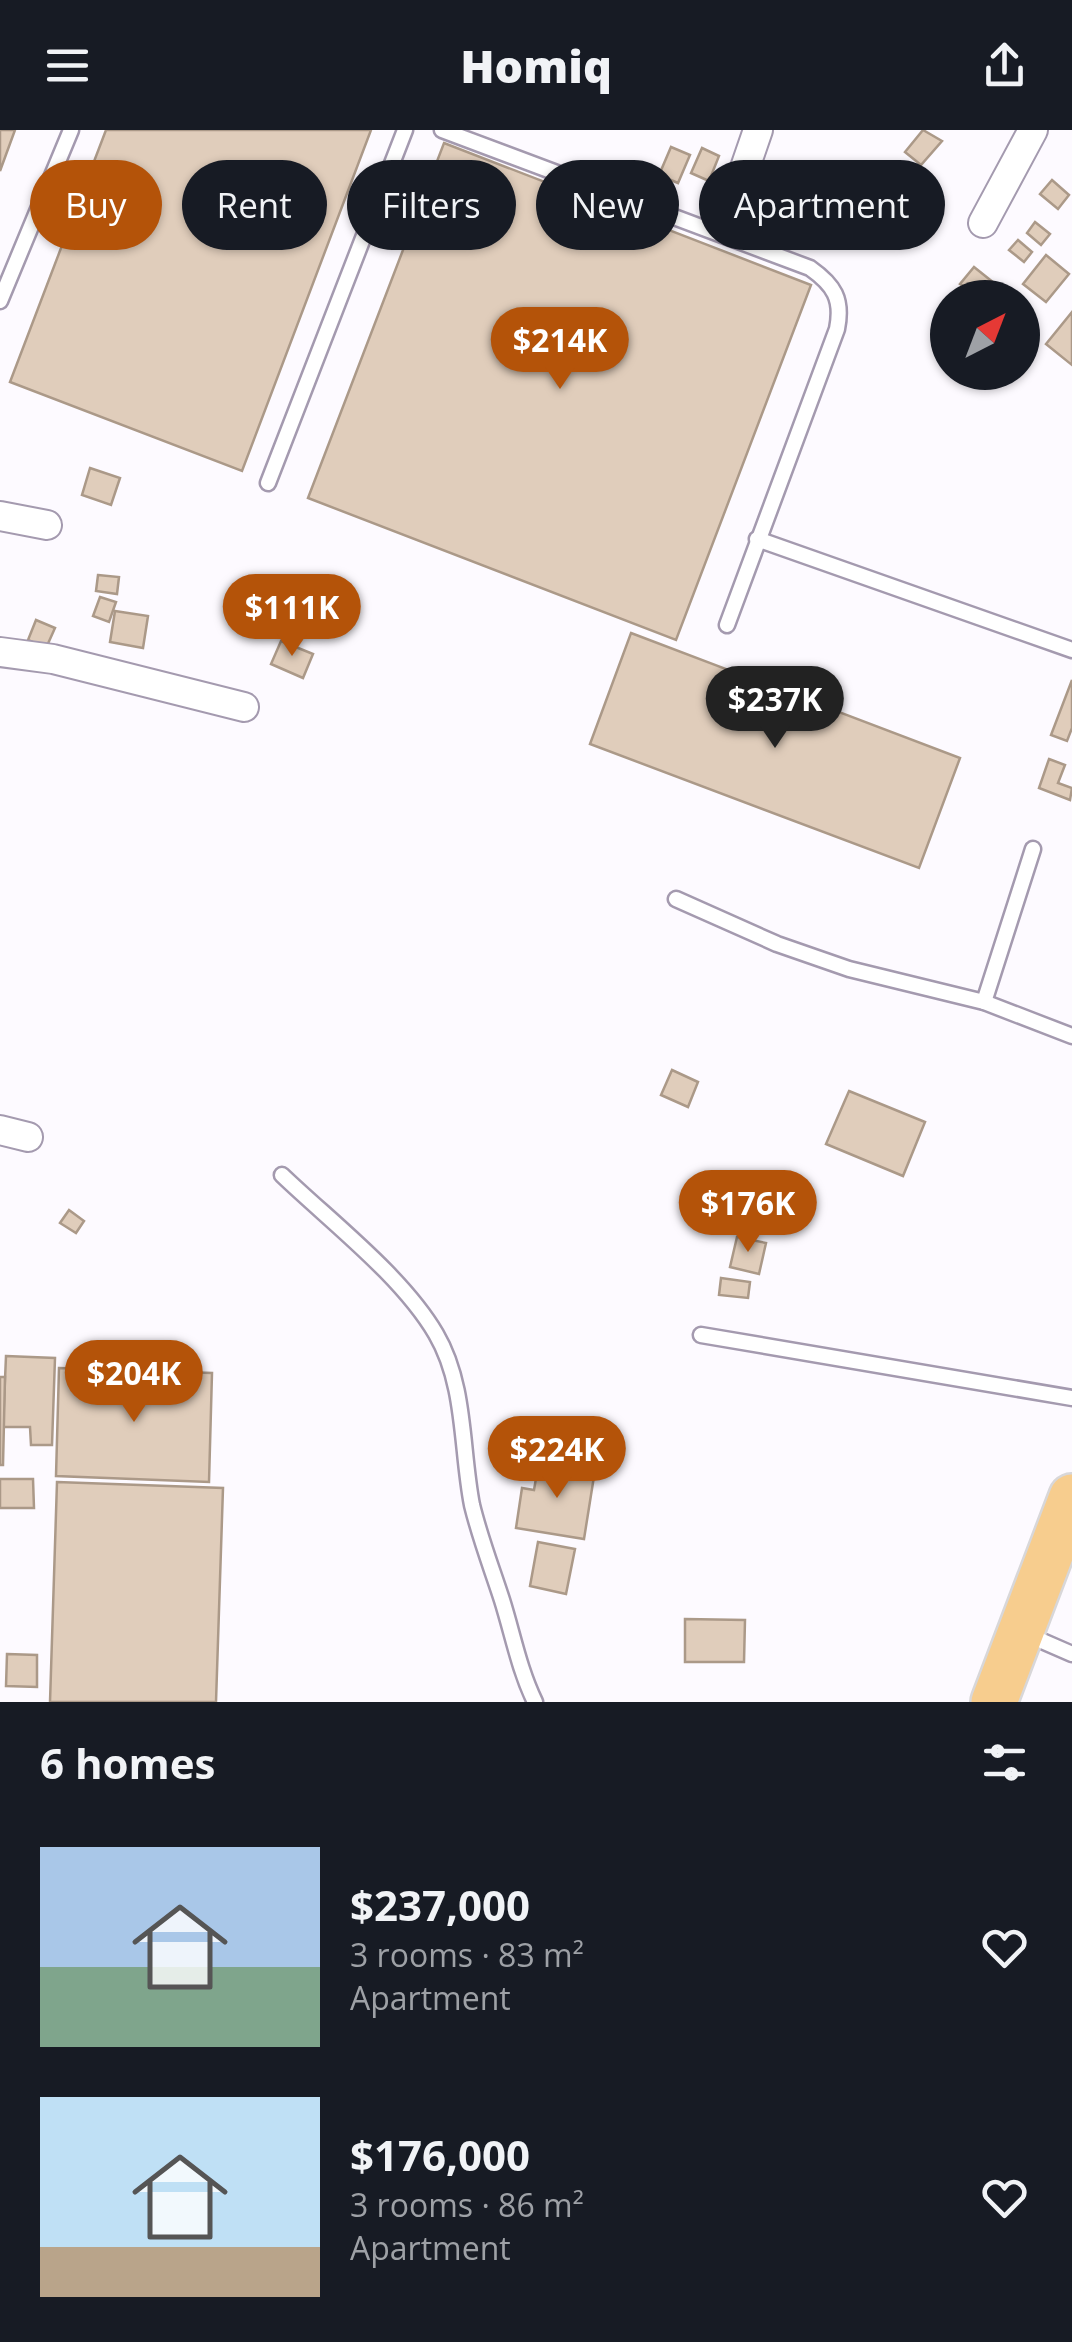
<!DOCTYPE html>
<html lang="en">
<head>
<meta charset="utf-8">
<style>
  body { margin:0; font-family:"Open Sans",sans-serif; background:#242831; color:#f1f3f6; height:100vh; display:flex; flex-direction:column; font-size:38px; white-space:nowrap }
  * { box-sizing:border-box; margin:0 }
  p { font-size:32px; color:#9ea1a6 }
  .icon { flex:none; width:55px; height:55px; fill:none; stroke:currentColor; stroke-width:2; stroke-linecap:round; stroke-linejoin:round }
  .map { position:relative; height:1572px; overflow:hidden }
  .sheet { display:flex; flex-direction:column; background:#171b24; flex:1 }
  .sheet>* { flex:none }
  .top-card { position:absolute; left:30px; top:30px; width:1012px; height:90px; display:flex; gap:20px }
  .needle { width:65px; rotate:42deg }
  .fabs { position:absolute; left:930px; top:150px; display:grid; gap:20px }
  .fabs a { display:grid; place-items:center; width:110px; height:110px; border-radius:50%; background:#171b24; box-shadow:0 2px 8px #0004; font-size:50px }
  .price { position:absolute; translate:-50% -85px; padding:0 22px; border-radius:35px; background:#b45309; color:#fff; font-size:32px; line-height:65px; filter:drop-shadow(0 2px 5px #0008) }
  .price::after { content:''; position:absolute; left:50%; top:60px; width:30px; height:22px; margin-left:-15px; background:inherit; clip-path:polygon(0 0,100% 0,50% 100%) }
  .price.on { background:#222; color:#fff }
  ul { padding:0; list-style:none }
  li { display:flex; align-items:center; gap:30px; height:250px; padding:0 40px }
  li span { display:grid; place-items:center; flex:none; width:280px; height:200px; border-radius:0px; color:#555 }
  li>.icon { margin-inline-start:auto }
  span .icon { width:120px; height:120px; fill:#fffc; stroke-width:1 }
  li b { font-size:42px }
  h2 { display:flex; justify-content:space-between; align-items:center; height:120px; padding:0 40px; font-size:42px }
  .chip { padding:0 35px; border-radius:45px; background:#171b24; box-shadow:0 2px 8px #0004; font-size:35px; line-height:90px }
  .chip.on { background:#b45309; color:#fff }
  header { display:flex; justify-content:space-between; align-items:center; height:130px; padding:0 40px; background:#171b24; font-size:45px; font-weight:800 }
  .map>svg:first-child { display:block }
</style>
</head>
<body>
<header><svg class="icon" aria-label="menu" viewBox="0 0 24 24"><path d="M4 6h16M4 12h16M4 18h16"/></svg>Homiq<svg class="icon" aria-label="share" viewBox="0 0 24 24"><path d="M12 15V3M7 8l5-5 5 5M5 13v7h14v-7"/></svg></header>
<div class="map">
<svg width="1072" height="1572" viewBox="0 0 1072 1572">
  <rect width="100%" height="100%" fill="#fdfaff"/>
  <g fill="#e0cdbb" stroke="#ab9988" stroke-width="2.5">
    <path d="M 0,0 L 15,0 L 0,41 Z"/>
    <path d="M 106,0 L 371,0 L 242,341 L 10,252 Z"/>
    <path d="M 923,0 L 942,11 L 921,35 L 905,22 Z"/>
    <path d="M 444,13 L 811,155 L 676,510 L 308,368 Z"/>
    <path d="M 671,17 L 690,25 L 678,53 L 659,45 Z"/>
    <path d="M 702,18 L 719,26 L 709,51 L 691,43 Z"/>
    <path d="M 636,38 L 670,53 L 663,70 L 629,55 Z"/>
    <path d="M 765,49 L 780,55 L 771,76 L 756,69 Z"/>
    <path d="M 1052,50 L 1069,65 L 1058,79 L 1040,64 Z"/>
    <path d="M 810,85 L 829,94 L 820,114 L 801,106 Z"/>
    <path d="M 1035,92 L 1050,104 L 1041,115 L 1027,103 Z"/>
    <path d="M 1018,110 L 1032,122 L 1024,132 L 1009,120 Z"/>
    <path d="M 1046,125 L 1069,144 L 1046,172 L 1023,154 Z"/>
    <path d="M 974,137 L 994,153 L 982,168 L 960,154 Z"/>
    <path d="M 1072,182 L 1072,235 L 1046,214 Z"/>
    <path d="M 90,338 L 120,348 L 111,375 L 82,365 Z"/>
    <path d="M 98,445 L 119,447 L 117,464 L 96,461 Z"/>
    <path d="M 100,467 L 116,472 L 109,492 L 93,486 Z"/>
    <path d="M 115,481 L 148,486 L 143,518 L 110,512 Z"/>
    <path d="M 36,490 L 55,498 L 46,518 L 28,510 Z"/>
    <path d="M 631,503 L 960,628 L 919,738 L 590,614 Z"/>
    <path d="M 281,511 L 313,524 L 303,548 L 271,534 Z"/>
    <path d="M 1072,550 L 1072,598 L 1067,611 L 1051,605 Z"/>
    <path d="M 1049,629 L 1065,635 L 1058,653 L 1072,658 L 1070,670 L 1039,658 Z"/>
    <path d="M 672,940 L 698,952 L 688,977 L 661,965 Z"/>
    <path d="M 849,961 L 925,992 L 903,1046 L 826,1014 Z"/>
    <path d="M 69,1080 L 84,1091 L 76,1103 L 60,1093 Z"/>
    <path d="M 737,1107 L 766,1113 L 759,1144 L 730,1137 Z"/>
    <path d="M 721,1148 L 750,1152 L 748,1168 L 719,1165 Z"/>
    <path d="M 6,1226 L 55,1228 L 52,1315 L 31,1315 L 30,1297 L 3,1297 Z"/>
    <path d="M 59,1238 L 212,1243 L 209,1352 L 56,1346 Z"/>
    <path d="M 0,1247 L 5,1247 L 3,1335 L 0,1335 Z"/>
    <path d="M 539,1331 L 595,1340 L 584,1409 L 516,1398 L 522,1358 L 534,1360 Z"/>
    <path d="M 0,1349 L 33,1349 L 34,1378 L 0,1378 Z"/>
    <path d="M 57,1352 L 223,1358 L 216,1572 L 50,1572 Z"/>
    <path d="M 538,1412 L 575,1419 L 566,1464 L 530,1456 Z"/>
    <path d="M 685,1489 L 745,1490 L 744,1532 L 685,1532 Z"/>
    <path d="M 7,1524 L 37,1525 L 37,1557 L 6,1556 Z"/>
  </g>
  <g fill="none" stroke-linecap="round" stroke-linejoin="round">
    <defs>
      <g id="service">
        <path d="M 442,0 L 810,138 C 834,155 843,169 837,199 L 727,495"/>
        <path d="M 0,171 L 71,0"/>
        <path d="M 268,353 L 405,0"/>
        <path d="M 757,409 L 1072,520"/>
        <path d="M 676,769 L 777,814 L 849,839 L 984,872 L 1072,906"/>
        <path d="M 984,872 L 1033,719"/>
        <path d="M 282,1045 C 331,1092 402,1146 436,1204 C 466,1255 461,1319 472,1375 C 480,1408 492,1439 502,1470 C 513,1505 519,1539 535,1572"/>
        <path d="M 701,1205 L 1072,1268"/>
        <path d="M 1026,1504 L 1072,1524"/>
      </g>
      <g id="minor">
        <path d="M 737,61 L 758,0"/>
        <path d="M 983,93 L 1033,0"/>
        <path d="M 0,386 L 47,395"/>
        <path d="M 0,522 L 53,529 L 244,577"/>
        <path d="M 0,1000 L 28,1007"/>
      </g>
      <path id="primary" d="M 994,1572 L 1072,1367"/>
    </defs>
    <use href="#service" stroke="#a49aaf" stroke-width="19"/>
    <use href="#minor" stroke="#a49aaf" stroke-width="32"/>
    <use href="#primary" stroke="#d8d7d9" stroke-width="50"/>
    <use href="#service" stroke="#fff" stroke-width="14"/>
    <use href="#minor" stroke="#fff" stroke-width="28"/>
    <use href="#primary" stroke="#f7cd8e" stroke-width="45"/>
  </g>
</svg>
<div class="fabs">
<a><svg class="needle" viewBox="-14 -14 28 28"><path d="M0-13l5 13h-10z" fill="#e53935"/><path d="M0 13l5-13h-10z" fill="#9ea1a6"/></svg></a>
</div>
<b class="price" style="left:560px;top:262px">$214K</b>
<b class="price" style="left:292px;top:529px">$111K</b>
<b class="price on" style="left:775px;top:621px">$237K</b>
<b class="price" style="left:748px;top:1125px">$176K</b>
<b class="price" style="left:134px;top:1295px">$204K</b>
<b class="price" style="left:557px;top:1371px">$224K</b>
<div class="top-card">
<a class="chip on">Buy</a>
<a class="chip">Rent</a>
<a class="chip">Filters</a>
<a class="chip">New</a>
<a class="chip">Apartment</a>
</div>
</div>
<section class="sheet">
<h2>6 homes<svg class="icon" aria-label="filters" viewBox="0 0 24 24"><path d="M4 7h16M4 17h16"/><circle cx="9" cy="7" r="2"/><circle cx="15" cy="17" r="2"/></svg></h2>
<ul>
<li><span style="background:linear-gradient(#a9c7e8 60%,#7fa58c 0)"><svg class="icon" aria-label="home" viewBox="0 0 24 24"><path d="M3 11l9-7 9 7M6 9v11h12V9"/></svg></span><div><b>$237,000</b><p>3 rooms · 83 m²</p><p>Apartment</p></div><svg class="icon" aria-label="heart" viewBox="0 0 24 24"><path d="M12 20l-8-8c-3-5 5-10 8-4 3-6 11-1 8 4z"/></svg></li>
<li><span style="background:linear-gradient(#bfe0f5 75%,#b9a48a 0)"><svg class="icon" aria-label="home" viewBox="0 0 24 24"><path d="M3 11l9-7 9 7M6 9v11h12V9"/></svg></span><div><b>$176,000</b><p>3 rooms · 86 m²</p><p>Apartment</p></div><svg class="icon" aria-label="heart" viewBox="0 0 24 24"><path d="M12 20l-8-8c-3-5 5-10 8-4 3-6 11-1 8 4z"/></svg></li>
</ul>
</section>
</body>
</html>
